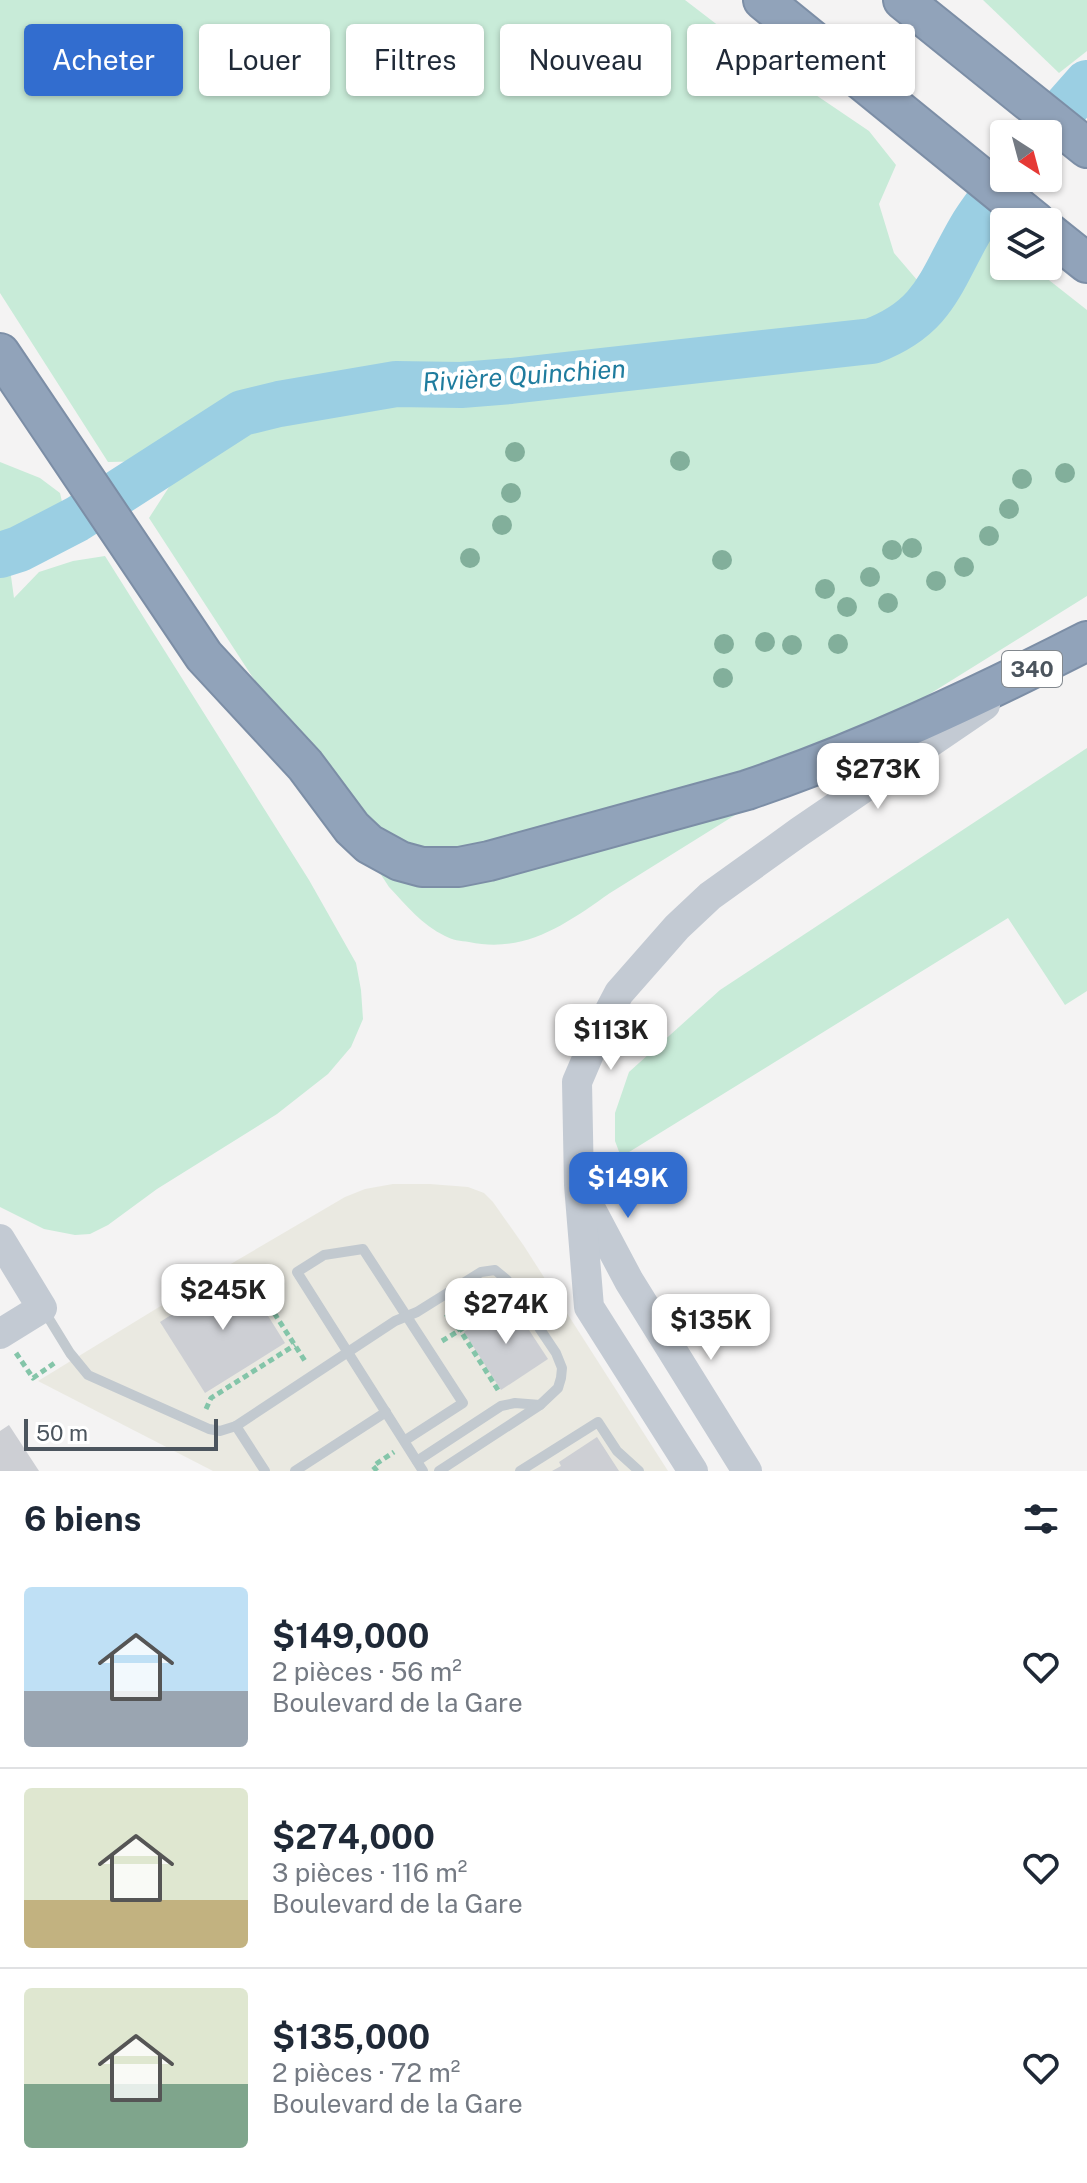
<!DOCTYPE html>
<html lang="fr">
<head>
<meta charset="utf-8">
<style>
  body { margin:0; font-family:"Public Sans",sans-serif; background:#f6f6f7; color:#1f2937; height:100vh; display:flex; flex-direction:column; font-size:30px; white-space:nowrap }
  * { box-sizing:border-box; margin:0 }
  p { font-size:26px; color:#747a83 }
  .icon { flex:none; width:44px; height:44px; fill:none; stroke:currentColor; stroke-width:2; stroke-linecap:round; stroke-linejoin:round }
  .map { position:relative; height:1471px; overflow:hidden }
  .panel { display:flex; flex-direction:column; background:#fff; flex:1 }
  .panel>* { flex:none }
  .banner { position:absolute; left:24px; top:24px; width:1040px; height:72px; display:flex; gap:16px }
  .needle { width:52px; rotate:144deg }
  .tools { position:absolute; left:990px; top:120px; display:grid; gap:16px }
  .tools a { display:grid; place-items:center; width:72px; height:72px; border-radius:8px; background:#fff; box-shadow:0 2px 6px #0004; font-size:40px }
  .scale { position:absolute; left:24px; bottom:20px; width:194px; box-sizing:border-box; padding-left:8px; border:4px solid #4c555e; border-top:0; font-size:22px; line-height:28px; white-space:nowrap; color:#4c555e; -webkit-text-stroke:6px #fff; paint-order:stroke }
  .price { position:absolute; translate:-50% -68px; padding:0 18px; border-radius:16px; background:#fff; color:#222; font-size:26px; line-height:52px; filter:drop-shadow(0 2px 4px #0008) }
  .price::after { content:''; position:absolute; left:50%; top:48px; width:24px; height:18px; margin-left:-12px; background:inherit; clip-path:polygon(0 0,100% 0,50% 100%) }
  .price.on { background:#326dcf; color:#fff }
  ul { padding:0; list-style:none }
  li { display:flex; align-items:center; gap:24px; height:200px; padding:0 24px }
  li+li { border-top:2px solid #e0e1e3 }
  li span { display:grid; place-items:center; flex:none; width:224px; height:160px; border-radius:8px; color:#555 }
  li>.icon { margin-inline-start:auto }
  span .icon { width:96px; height:96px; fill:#fffc; stroke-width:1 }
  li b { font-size:34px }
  h2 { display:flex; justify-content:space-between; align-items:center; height:96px; padding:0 24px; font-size:34px }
  .chip { padding:0 28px; border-radius:8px; background:#fff; box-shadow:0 2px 6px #0004; font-size:28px; line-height:72px }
  .chip.on { background:#326dcf; color:#fff }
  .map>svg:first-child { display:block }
</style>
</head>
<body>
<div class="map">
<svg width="1087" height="1471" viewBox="0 0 1087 1471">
  <rect width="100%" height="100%" fill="#f4f3f3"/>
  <path fill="#eae9e1" d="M 393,1184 L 430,1184 L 468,1187 L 484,1193 L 493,1202 L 524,1246 L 668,1471 L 213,1471 L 38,1381 L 200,1282 L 345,1197 L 365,1189 Z"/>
  <g fill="#c8ebd8">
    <path d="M 0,0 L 685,0 L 754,53 L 869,131 L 896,165 L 879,204 L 894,253 L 941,308 L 967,264 L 982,228 L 1004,245 L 1004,266 L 1031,266 L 1087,310 L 1087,596 L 610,893 C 566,924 525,954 469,942 C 461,941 452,940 445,936 C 422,925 406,905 389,887 L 149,518 L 169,487 L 215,443 L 198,415 L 155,461 L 108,462 L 0,293 Z"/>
    <path d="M 983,0 L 1087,0 L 1087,51 L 1059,73 Z"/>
    <path d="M 0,462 L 40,478 L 60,493 L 66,519 L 51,536 L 6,540 L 14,598 L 39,572 L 73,561 L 105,556 L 309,880 L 356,963 L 361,990 L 363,1019 L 351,1047 L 328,1074 L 277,1114 L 157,1189 L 108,1225 L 90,1234 L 75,1235 L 44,1229 L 0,1207 Z"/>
    <path d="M 1087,748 L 1087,991 L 1065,1005 L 1008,918 L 621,1157 L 615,1141 L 615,1113 L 629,1072 L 720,990 Z"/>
  </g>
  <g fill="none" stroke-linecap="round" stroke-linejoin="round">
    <g stroke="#9bcfe3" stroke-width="46">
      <path d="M 1042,134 L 1087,83"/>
      <path d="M 0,555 L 19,549 L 77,519 L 242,413 L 279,404 L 396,384 L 461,385 L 511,381 L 872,341 C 935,317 940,281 971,228 C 981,211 995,194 1007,178"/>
    </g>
  </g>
  <g fill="#cdcfd4">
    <path d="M 240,1271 L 285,1343 L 205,1393 L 160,1322 Z"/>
    <path d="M 510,1301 L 548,1359 L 501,1390 L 464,1332 Z"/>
    <path d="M 9,1425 L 39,1471 L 0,1471 L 0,1431 Z"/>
    <path d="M 597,1437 L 619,1471 L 552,1471 L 561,1466 L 559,1462 Z"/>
  </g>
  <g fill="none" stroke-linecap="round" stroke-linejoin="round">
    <defs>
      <g id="highway">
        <path d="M 763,0 L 1036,222"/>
        <path d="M 903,0 L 1087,148"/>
        <path d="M 1048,232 L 1087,263"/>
        <path d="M 0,353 L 204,656 L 305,765 L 352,828 L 369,844 L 400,861 L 422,867 L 459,867 L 489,861 L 747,790 C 865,750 977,697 1087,641"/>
      </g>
    </defs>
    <use href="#highway" stroke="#7c8ea6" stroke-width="42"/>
    <g stroke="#84c5a9" stroke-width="5" stroke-dasharray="6 4" stroke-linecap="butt">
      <path d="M 258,1288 L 305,1361"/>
      <path d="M 263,1295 L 283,1282"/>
      <path d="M 442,1341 L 460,1330 L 446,1314"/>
      <path d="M 16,1353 L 33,1378 L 56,1362"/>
      <path d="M 498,1390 L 460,1330 L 503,1303"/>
      <path d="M 206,1409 L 211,1398 L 295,1345"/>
      <path d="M 377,1471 L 373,1466 L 394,1452"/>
    </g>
    <g stroke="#c2c9cf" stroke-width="10">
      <path d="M 43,1309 L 70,1353 L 88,1375 L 209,1429 L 220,1431 L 236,1426"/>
      <path d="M 404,1441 L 463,1403 L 363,1249 L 324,1255 L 297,1272 L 423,1471"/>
      <path d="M 417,1461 L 501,1406 L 515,1403 L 540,1405"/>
      <path d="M 265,1471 L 236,1426 L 395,1321 L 417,1312 L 481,1272 L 495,1270 L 507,1280 L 556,1353 L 562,1368 L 561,1378 L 558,1388 L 540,1405 L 439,1471"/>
      <path d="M 295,1471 L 386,1412"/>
      <path d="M 520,1471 L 598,1422 L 617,1451 L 639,1471"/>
    </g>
    <g stroke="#c3cad3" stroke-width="30">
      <path d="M 585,1198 L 629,1281 L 747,1471"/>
      <path d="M 0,1239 L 42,1308 L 0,1334"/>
      <path d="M 693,1471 L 589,1307 L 579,1185 L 577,1082 L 598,1033 L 619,993 L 677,927 L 710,896 L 799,832 L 985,705"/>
    </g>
    <use href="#highway" stroke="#91a3ba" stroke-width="38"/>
  </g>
  <g fill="#82af9b">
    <circle cx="515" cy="452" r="10"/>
    <circle cx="680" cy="461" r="10"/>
    <circle cx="1065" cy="473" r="10"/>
    <circle cx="1022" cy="479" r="10"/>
    <circle cx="511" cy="493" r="10"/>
    <circle cx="1009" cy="509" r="10"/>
    <circle cx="502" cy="525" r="10"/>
    <circle cx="989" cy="536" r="10"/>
    <circle cx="912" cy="548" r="10"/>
    <circle cx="892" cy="550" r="10"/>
    <circle cx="470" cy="558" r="10"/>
    <circle cx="722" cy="560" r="10"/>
    <circle cx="964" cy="567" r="10"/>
    <circle cx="870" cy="577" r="10"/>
    <circle cx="936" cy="581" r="10"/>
    <circle cx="825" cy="589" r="10"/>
    <circle cx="888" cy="603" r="10"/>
    <circle cx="847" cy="607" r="10"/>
    <circle cx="765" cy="642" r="10"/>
    <circle cx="724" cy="644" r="10"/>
    <circle cx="838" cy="644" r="10"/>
    <circle cx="792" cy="645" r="10"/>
    <circle cx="723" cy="678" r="10"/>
  </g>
  <g text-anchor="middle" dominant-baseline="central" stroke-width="8" stroke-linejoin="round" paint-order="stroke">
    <rect fill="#fff" stroke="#82888e" stroke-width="2" x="1002" y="651" width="60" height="36" rx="6"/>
    <g font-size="22" font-weight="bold" fill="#4c555e">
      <text x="1032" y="669">340</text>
    </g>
    <g font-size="26" font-style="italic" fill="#1f7c9e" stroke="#fff">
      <text transform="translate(524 375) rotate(-4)">Rivière Quinchien</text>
    </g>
  </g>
</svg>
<div class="tools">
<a><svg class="needle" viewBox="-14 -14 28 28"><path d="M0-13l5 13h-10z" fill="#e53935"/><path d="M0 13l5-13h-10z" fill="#747a83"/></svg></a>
<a><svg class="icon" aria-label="layers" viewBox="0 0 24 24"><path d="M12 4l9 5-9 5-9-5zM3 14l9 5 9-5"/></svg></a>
</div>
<div class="scale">50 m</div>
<b class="price" style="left:878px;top:811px">$273K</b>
<b class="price" style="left:611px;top:1072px">$113K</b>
<b class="price on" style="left:628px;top:1220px">$149K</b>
<b class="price" style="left:223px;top:1332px">$245K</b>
<b class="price" style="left:506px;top:1346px">$274K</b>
<b class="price" style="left:711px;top:1362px">$135K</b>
<div class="banner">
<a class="chip on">Acheter</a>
<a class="chip">Louer</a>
<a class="chip">Filtres</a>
<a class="chip">Nouveau</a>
<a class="chip">Appartement</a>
</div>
</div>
<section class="panel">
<h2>6 biens<svg class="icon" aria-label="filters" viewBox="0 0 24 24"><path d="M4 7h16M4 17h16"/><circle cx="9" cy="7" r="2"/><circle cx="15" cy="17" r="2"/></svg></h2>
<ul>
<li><span style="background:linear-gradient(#bfe0f5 65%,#9aa5b1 0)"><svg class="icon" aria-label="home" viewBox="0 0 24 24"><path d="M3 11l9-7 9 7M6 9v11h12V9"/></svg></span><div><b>$149,000</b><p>2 pièces · 56 m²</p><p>Boulevard de la Gare</p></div><svg class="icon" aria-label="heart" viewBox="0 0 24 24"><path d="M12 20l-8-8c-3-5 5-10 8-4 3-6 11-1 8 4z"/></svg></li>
<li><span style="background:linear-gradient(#dfe7d0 70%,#c2b280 0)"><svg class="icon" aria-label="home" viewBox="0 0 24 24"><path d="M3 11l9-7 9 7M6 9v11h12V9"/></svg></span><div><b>$274,000</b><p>3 pièces · 116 m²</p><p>Boulevard de la Gare</p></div><svg class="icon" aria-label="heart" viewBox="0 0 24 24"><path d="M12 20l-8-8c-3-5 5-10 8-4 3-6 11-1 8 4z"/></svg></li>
<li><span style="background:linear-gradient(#dfe7d0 60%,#7fa58c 0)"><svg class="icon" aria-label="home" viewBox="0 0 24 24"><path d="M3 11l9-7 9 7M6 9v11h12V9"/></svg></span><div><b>$135,000</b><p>2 pièces · 72 m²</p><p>Boulevard de la Gare</p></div><svg class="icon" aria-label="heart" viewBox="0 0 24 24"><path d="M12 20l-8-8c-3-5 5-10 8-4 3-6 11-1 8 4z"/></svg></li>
</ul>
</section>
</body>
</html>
